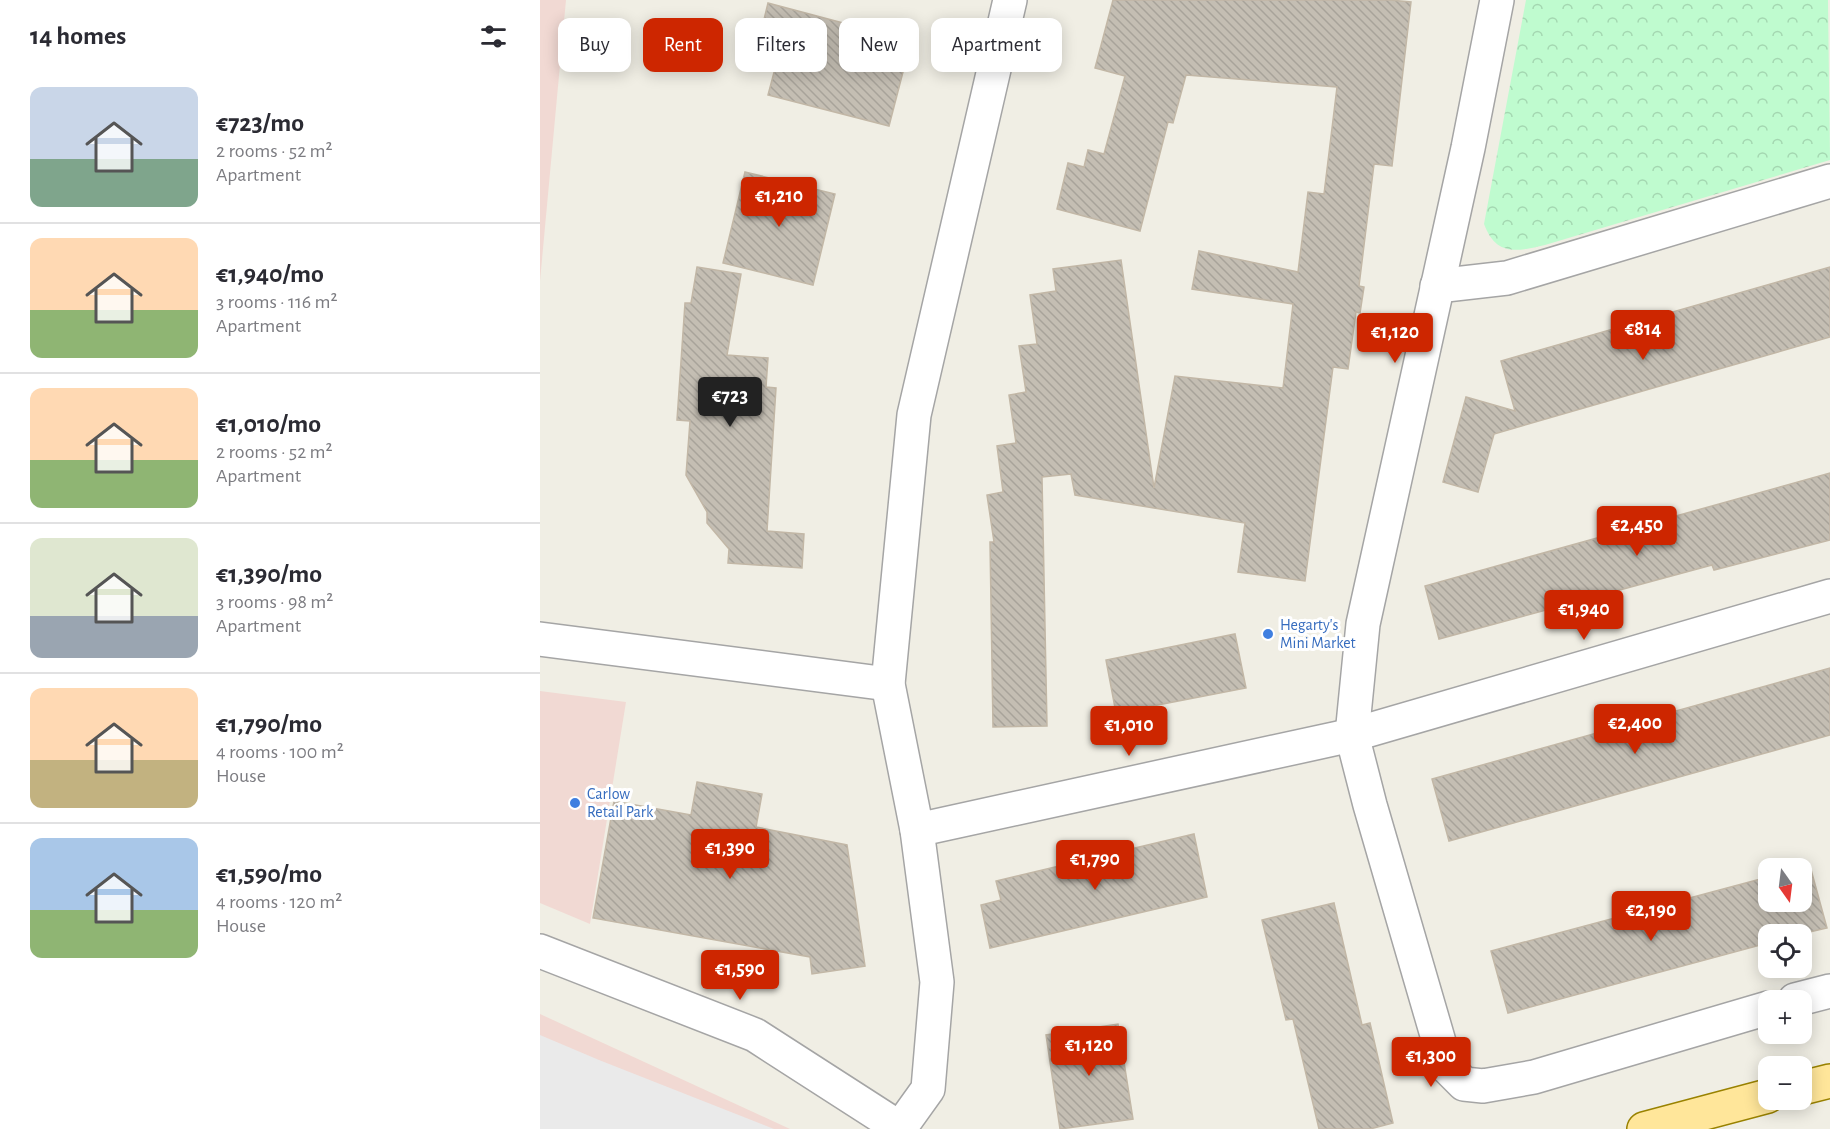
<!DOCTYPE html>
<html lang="en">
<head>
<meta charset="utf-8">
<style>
  body { margin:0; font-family:"Alegreya Sans",sans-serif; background:#f2f2f3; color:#2b2b33; height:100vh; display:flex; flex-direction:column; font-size:22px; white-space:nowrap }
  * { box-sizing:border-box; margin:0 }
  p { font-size:20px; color:#7c7c81 }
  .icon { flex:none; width:33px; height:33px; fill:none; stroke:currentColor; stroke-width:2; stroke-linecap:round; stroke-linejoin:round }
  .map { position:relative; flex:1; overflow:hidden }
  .sheet { display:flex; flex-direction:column; background:#fff; width:540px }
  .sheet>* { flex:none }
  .banner { position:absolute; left:18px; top:18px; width:570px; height:54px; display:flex; gap:12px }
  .needle { width:39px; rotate:166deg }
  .tools { position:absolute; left:1218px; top:858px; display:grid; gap:12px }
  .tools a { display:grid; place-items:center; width:54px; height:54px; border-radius:12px; background:#fff; box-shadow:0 3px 15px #0003; font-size:30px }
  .price { position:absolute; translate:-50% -51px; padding:0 14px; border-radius:6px; background:#cd2600; color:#fff; font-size:20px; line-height:39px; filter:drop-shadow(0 2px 3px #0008) }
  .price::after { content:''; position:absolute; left:50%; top:36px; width:18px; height:14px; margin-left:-9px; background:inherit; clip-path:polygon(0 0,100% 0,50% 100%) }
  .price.selected { background:#222; color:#fff }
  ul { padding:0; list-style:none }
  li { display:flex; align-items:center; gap:18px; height:150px; padding:0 30px }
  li+li { border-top:2px solid #e1e1e2 }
  li span { display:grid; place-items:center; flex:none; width:168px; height:120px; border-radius:12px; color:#555 }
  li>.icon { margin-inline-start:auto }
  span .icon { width:72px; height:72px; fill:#fffc; stroke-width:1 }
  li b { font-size:26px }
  h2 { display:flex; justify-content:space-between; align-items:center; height:72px; padding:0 30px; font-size:26px }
  .tag { padding:0 21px; border-radius:12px; background:#fff; box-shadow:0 3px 15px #0003; font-size:21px; line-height:54px }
  .tag.selected { background:#cd2600; color:#fff }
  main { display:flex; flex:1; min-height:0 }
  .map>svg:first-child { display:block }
</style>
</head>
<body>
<main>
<section class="sheet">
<h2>14 homes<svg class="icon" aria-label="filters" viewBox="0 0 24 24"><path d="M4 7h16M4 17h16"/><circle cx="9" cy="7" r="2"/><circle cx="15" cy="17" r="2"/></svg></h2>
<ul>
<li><span style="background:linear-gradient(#c9d6e8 60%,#7fa58c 0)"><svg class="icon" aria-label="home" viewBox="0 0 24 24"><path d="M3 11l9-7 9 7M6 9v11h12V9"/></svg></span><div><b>€723/mo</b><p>2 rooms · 52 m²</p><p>Apartment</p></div></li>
<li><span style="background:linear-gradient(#ffd9b3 60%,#8fb573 0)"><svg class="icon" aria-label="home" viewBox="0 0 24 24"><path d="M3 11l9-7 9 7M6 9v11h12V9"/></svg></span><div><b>€1,940/mo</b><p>3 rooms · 116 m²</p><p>Apartment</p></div></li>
<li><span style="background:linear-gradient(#ffd9b3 60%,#8fb573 0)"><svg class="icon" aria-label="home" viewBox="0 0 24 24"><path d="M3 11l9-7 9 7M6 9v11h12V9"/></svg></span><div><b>€1,010/mo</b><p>2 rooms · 52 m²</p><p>Apartment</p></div></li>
<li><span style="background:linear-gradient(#dfe7d0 65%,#9aa5b1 0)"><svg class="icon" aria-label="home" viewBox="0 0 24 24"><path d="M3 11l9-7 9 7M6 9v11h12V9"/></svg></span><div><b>€1,390/mo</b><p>3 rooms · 98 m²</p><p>Apartment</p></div></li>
<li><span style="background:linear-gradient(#ffd9b3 60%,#c2b280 0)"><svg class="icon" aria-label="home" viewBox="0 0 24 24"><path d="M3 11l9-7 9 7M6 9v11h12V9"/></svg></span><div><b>€1,790/mo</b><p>4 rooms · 100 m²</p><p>House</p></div></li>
<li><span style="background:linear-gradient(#a9c7e8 60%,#8fb573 0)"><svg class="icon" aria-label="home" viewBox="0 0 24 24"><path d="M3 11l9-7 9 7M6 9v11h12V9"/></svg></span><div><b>€1,590/mo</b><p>4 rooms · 120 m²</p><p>House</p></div></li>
</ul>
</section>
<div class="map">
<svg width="1290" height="1129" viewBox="0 0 1290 1129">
  <defs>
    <pattern id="park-crowns" width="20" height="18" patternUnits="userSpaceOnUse" patternTransform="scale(1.5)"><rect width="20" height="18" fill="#bffbcf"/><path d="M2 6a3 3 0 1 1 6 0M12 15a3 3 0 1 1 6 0" fill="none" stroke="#a4d7b1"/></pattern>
    <pattern id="building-back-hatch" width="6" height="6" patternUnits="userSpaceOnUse" patternTransform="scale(1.5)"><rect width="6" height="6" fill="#c4beb3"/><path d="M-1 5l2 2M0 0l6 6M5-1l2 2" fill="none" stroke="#a8a39a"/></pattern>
  </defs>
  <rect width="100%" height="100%" fill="#f0eee4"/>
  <g fill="#f1d9d3">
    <path d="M 0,0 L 26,0 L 0,281 Z"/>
    <path d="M 0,691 L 86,702 L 50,924 L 0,903 Z"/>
    <path d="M 0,1014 L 250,1129 L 0,1129 Z"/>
  </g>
  <path fill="url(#park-crowns)" d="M 986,0 L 1288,0 L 1290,160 L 1005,245 C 976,252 956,256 944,224 Z"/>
  <path fill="#eaeaea" d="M 0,1035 L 59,1060 L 234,1129 L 0,1129 Z"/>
  <g fill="url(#building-back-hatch)" stroke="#c2b7a6" stroke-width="1.5">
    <path d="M 573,0 L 850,0 L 871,2 L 852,166 L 834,164 L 819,286 L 824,287 L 820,313 L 816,312 L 808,369 L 793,367 L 765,581 L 698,572 L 705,523 L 535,495 L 531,474 L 502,477 L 507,726 L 453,727 L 450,542 L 454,542 L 447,495 L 463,492 L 457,446 L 476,443 L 469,395 L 486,392 L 479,346 L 497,344 L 490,295 L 516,291 L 513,269 L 581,260 L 614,488 L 635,376 L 743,388 L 753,304 L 652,289 L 659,251 L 758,272 L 768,192 L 784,194 L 797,87 L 646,75 L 633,123 L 628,122 L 600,231 L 517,209 L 528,163 L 544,167 L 548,150 L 564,154 L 585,76 L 555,68 Z"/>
    <path d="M 228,3 L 371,41 L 349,126 L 228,95 L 241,46 L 219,40 Z"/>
    <path d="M 205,172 L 295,194 L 273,285 L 183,263 Z"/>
    <path d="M 157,267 L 201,274 L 187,355 L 228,358 L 226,387 L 236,388 L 227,531 L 264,534 L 262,568 L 188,563 L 189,549 L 167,523 L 167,512 L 146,475 L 150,421 L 137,420 L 145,303 L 151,303 Z"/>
    <path d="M 1290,267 L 1290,337 L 954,434 L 938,492 L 903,482 L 926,397 L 975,411 L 961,361 Z"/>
    <path d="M 1290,473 L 1290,540 L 1174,570 L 1172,565 L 899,639 L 885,586 Z"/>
    <path d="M 695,634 L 706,688 L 576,713 L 566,660 Z"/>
    <path d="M 1290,668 L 1290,735 L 909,841 L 892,779 Z"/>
    <path d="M 157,782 L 222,794 L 216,827 L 307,845 L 325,966 L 272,974 L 270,957 L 53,918 L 74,801 L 151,815 Z"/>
    <path d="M 654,834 L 667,897 L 450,948 L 441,905 L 461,900 L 456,881 Z"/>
    <path d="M 1270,866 L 1287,928 L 1261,934 L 1228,934 L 1228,943 L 968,1013 L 951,951 L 1228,877 L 1228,902 L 1262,902 L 1262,868 L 1259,868 Z"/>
    <path d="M 794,903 L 822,1025 L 830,1023 L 853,1123 L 830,1129 L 779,1129 L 753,1019 L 746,1020 L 722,920 Z"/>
    <path d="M 578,1024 L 593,1119 L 520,1129 L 506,1035 Z"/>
  </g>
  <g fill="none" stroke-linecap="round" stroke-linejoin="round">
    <defs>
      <g id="minor">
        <path d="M 957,0 L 928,148 L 823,624 L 812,735 L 830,805 L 906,1066 L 924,1084 L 943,1086 L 994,1077 L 1228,1008"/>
        <path d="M 897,286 L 967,278 L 1290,181"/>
        <path d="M 0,639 L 348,684"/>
        <path d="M 377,830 L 812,735 L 1290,596"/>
        <path d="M 0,951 L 215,1035 L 361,1129"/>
        <path d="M 1255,1000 L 1290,991"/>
        <path d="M 360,1128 L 388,1089 L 397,982 L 377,830 L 348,684 L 374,415 L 470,0"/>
      </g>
      <g id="major">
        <path d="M 1262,1088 L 1290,1081"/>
        <path d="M 1104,1129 L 1228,1096"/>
      </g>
    </defs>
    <use href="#minor" stroke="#a5a5a5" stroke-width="36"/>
    <use href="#major" stroke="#998200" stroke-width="36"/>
    <use href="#minor" stroke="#fff" stroke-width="33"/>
    <use href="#major" stroke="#ffe69a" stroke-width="33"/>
  </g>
  <g fill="#3f7fe0" stroke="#fff" stroke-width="2">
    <circle cx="728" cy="634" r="6"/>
    <circle cx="35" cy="803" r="6"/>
  </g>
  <g text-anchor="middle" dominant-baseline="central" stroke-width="6" stroke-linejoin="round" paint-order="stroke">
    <g font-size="16" fill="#366cbe" stroke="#fff" text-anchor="start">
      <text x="740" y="625">Hegarty's<tspan x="740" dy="18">Mini Market</tspan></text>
      <text x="47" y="794">Carlow<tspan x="47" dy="18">Retail Park</tspan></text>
    </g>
  </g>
</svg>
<div class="tools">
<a><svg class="needle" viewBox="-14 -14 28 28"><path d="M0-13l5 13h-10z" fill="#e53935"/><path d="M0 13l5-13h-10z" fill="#7c7c81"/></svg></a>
<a><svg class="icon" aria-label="locate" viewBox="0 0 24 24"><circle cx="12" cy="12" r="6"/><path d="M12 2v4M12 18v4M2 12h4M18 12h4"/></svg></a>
<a>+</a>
<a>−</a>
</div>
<b class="price" style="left:239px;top:228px">€1,210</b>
<b class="price" style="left:1103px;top:361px">€814</b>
<b class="price" style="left:855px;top:364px">€1,120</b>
<b class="price selected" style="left:190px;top:428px">€723</b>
<b class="price" style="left:1097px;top:557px">€2,450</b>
<b class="price" style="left:1044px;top:641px">€1,940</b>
<b class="price" style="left:1095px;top:755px">€2,400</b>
<b class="price" style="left:589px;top:757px">€1,010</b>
<b class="price" style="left:190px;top:880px">€1,390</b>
<b class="price" style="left:555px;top:891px">€1,790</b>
<b class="price" style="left:1111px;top:942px">€2,190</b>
<b class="price" style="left:200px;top:1001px">€1,590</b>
<b class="price" style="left:549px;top:1077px">€1,120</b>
<b class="price" style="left:891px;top:1088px">€1,300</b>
<div class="banner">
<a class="tag">Buy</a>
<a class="tag selected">Rent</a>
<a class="tag">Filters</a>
<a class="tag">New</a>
<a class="tag">Apartment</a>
</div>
</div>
</main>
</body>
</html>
